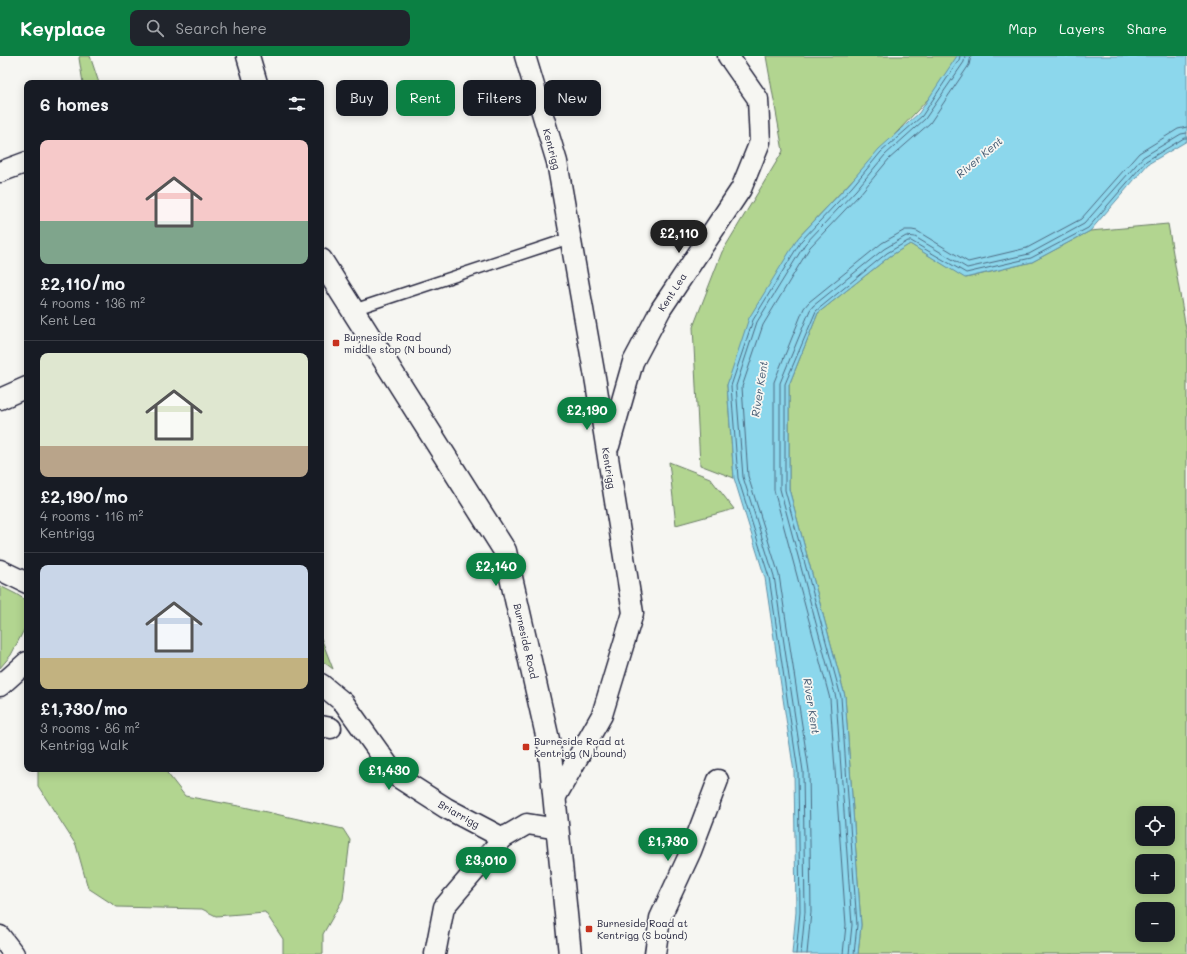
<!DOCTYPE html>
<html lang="en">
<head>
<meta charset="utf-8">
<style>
  body { margin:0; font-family:Mali,sans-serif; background:#20242c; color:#f1f3f6; height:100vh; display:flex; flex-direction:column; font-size:15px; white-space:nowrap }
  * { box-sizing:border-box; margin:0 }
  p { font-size:13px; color:#9ea1a6 }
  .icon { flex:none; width:22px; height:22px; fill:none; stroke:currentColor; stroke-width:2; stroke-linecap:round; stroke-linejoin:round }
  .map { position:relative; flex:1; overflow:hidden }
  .panel { position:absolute; left:24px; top:24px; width:300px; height:692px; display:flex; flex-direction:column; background:#171b24; border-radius:8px; box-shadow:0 2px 10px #0003 }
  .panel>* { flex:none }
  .top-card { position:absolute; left:336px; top:24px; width:380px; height:36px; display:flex; gap:8px }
  .buttons { position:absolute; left:1135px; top:750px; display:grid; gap:8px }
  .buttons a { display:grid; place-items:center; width:40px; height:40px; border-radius:8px; background:#171b24; box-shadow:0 2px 10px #0003; font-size:20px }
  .price { position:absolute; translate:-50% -34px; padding:0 9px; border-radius:14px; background:#0b8043; color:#fff; font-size:13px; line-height:26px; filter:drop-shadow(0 1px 2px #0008) }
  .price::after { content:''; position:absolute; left:50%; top:24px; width:12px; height:9px; margin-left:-6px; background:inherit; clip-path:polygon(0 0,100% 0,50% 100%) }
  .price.active { background:#222; color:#fff }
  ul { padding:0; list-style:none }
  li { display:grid; align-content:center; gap:8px; height:212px; padding:0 16px }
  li+li { border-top:1px solid #363941 }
  li span { display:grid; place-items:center; height:124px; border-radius:8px; color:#555 }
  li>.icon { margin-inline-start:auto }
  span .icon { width:72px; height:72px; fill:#fffc; stroke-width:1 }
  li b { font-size:17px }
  h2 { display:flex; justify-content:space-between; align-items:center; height:48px; padding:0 16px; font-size:17px }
  .chip { padding:0 14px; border-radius:8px; background:#171b24; box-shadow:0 2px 10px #0003; font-size:14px; line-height:36px }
  .chip.active { background:#0b8043; color:#fff }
  header { display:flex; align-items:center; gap:24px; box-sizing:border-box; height:56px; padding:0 20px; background:#0b8043; color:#fff }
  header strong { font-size:19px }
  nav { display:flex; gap:22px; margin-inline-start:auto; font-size:14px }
  .search { width:280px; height:36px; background:#20242c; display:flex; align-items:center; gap:10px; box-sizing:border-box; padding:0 14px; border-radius:8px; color:#9ea1a6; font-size:15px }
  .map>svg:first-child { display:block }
</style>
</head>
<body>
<header>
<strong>Keyplace</strong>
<div class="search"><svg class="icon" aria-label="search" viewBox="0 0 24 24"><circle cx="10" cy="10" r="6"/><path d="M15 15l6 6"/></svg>Search here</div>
<nav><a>Map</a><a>Layers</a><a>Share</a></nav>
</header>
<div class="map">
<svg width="1187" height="898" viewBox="0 0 1187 898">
  <rect width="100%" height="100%" fill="#f6f6f2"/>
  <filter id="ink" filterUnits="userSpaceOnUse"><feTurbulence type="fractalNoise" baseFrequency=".025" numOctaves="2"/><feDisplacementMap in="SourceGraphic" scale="8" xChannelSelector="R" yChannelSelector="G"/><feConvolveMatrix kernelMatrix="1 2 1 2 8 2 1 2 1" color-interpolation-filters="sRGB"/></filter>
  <g filter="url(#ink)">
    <g fill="#b2d590" stroke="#6a7c66" fill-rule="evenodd">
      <path d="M 80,0 L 90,0 L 99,27 L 83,27 L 79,2 Z"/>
      <path d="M 766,0 L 981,0 L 930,41 L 798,182 L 727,329 L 734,422 L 700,409 L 693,271 L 722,196 L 783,95 Z"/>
      <path d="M 1168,168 L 1187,279 L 1187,898 L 858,898 L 861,869 L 845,640 L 789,433 L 789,329 L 818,257 L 890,200 L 910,188 L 966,222 L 1032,206 L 1090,175 ZM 1142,757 L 1168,757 L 1168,783 L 1142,783 ZM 1142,805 L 1168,805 L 1168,831 L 1142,831 ZM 1142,853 L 1168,853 L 1168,879 L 1142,879 Z"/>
      <path d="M 669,406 L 710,422 L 734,453 L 676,469 Z"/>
      <path d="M 0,530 L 16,538 L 27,545 L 26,570 L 11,599 L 0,612 Z"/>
      <path d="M 321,582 L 333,613 L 321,604 Z"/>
      <path d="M 38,713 L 164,713 L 185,740 L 244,751 L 343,773 L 350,784 L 343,843 L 323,878 L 323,898 L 283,898 L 283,883 L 265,856 L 216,860 L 202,853 L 117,851 L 88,832 L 76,789 L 38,730 Z"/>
    </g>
    <path fill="#8cd7ec" stroke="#628fa5" d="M 957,0 L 1187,0 L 1187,85 L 1148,108 L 1090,175 L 1032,206 L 965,222 L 910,188 L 890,200 L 818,257 L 789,329 L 789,433 L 845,640 L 861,869 L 858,898 L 792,898 L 796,856 L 794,716 L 765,522 L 734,422 L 727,329 L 749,262 L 798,182 L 849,128 L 879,93 L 919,57 Z"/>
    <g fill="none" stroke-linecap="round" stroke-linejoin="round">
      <g stroke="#4c6a82" stroke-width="1">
        <path d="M 796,898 L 800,856 L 798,715 L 769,521 L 738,422 L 731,330 L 753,264 L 801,185 L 852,131 L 881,96 L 922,60 L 959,4 L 960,0"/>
        <path d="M 801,898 L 805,856 L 803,715 L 774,520 L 743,421 L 736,330 L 757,266 L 805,188 L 856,134 L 885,99 L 925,63 L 964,6 L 965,0"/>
        <path d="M 807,898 L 811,856 L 809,715 L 779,519 L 748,420 L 742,331 L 763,269 L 810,191 L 860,138 L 889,103 L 930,67 L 969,9 L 971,0"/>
        <path d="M 843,898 L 846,869 L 830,643 L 774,434 L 774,326 L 804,252 L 809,246 L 882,187 L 905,174 L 912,174 L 917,175 L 968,206 L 1027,192 L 1081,163 L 1139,97 L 1178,73 L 1187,71"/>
        <path d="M 849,898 L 852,869 L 836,642 L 780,433 L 780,327 L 810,254 L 813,250 L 884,193 L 906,180 L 915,181 L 967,212 L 1029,198 L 1084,168 L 1143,101 L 1181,78 L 1187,77"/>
        <path d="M 854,898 L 857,869 L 841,641 L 785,434 L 785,328 L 816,255 L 887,197 L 908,185 L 911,185 L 966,217 L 1031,202 L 1088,172 L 1146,105 L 1184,82 L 1187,82"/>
      </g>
      <defs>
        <path id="service" d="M 353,254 L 570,182"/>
        <g id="minor">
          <path d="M 525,0 L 557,106 L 596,327 L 633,557 L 602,659 L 555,742"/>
          <path d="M 0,116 L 27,106"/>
          <path d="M 0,343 L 27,331"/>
          <path d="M 609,390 L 633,306 L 661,253 L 741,133 L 760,86 L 758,43 L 728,0"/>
          <path d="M 0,514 L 27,527"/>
          <path d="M 321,628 L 344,647 L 396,720 L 446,752 L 503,782"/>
          <path d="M 0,630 L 27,606"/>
          <path d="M 321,670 L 331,672"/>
          <path d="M 0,880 L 14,898"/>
          <path d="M 435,898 L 444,851 L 503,782 L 527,768 L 558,773"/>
          <path d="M 655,898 L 660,862 L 691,795 L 718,724"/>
        </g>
        <g id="tertiary">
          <path d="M 248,0 L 256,27"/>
          <path d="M 321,204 L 505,495 L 549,688 L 570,898"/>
        </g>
      </defs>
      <use href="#service" stroke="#22223b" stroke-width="13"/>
      <use href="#minor" stroke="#22223b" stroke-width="23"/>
      <use href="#tertiary" stroke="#22223b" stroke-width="25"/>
      <use href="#service" stroke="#f6f6f2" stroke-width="10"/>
      <use href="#minor" stroke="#f6f6f2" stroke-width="20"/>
      <use href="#tertiary" stroke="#f6f6f2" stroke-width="22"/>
    </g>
  </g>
  <g fill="#c8321e" stroke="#f6f6f2" stroke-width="1.5">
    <rect x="332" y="283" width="8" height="8" rx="2"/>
    <rect x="522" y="687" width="8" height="8" rx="2"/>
    <rect x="585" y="869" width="8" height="8" rx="2"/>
  </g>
  <g text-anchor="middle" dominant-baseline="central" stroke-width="3.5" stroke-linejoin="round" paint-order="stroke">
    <g font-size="10" fill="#22223b" stroke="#f6f6f2">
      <text transform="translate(552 93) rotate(75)">Kentrigg</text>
      <text transform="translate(672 236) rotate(-57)">Kent Lea</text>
      <text transform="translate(609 412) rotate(81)">Kentrigg</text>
      <text transform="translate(526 585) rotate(77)">Burneside Road</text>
      <text transform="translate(459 758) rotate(29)">Briarrigg</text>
    </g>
    <g font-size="10" fill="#22223b" stroke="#f6f6f2" text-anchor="start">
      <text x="344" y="281">Burneside Road<tspan x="344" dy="12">middle stop (N bound)</tspan></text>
      <text x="534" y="685">Burneside Road at<tspan x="534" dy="12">Kentrigg (N bound)</tspan></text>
      <text x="597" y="867">Burneside Road at<tspan x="597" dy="12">Kentrigg (S bound)</tspan></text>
    </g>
    <g font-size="11" font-style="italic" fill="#425870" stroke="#f6f6f2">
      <text transform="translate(979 101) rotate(-40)">River Kent</text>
      <text transform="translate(759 333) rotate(-81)">River Kent</text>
      <text transform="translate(812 650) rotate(81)">River Kent</text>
    </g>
  </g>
</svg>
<div class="buttons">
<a><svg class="icon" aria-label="locate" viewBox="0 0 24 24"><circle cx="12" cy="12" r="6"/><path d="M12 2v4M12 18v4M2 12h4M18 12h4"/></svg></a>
<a>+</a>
<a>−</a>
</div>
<b class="price active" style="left:679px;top:198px">£2,110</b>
<b class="price" style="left:587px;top:375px">£2,190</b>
<b class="price" style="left:496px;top:531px">£2,140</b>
<b class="price" style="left:389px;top:735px">£1,430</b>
<b class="price" style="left:668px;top:806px">£1,730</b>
<b class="price" style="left:486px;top:825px">£3,010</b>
<div class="top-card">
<a class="chip">Buy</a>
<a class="chip active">Rent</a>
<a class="chip">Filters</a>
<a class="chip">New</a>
</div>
<section class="panel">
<h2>6 homes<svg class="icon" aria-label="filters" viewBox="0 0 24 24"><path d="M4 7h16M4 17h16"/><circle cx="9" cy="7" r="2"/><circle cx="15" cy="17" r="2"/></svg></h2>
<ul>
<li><span style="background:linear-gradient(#f6c9c9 65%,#7fa58c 0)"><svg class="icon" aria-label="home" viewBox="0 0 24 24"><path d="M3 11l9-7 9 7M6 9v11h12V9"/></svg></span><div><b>£2,110/mo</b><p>4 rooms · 136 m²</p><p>Kent Lea</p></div></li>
<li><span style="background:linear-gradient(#dfe7d0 75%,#b9a48a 0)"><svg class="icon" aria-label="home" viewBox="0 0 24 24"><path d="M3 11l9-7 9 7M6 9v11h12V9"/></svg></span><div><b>£2,190/mo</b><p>4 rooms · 116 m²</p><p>Kentrigg</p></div></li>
<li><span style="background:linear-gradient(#c9d6e8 75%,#c2b280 0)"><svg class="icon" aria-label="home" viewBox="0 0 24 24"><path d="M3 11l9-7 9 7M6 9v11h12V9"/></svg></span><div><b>£1,730/mo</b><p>3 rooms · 86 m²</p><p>Kentrigg Walk</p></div></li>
</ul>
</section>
</div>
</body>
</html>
